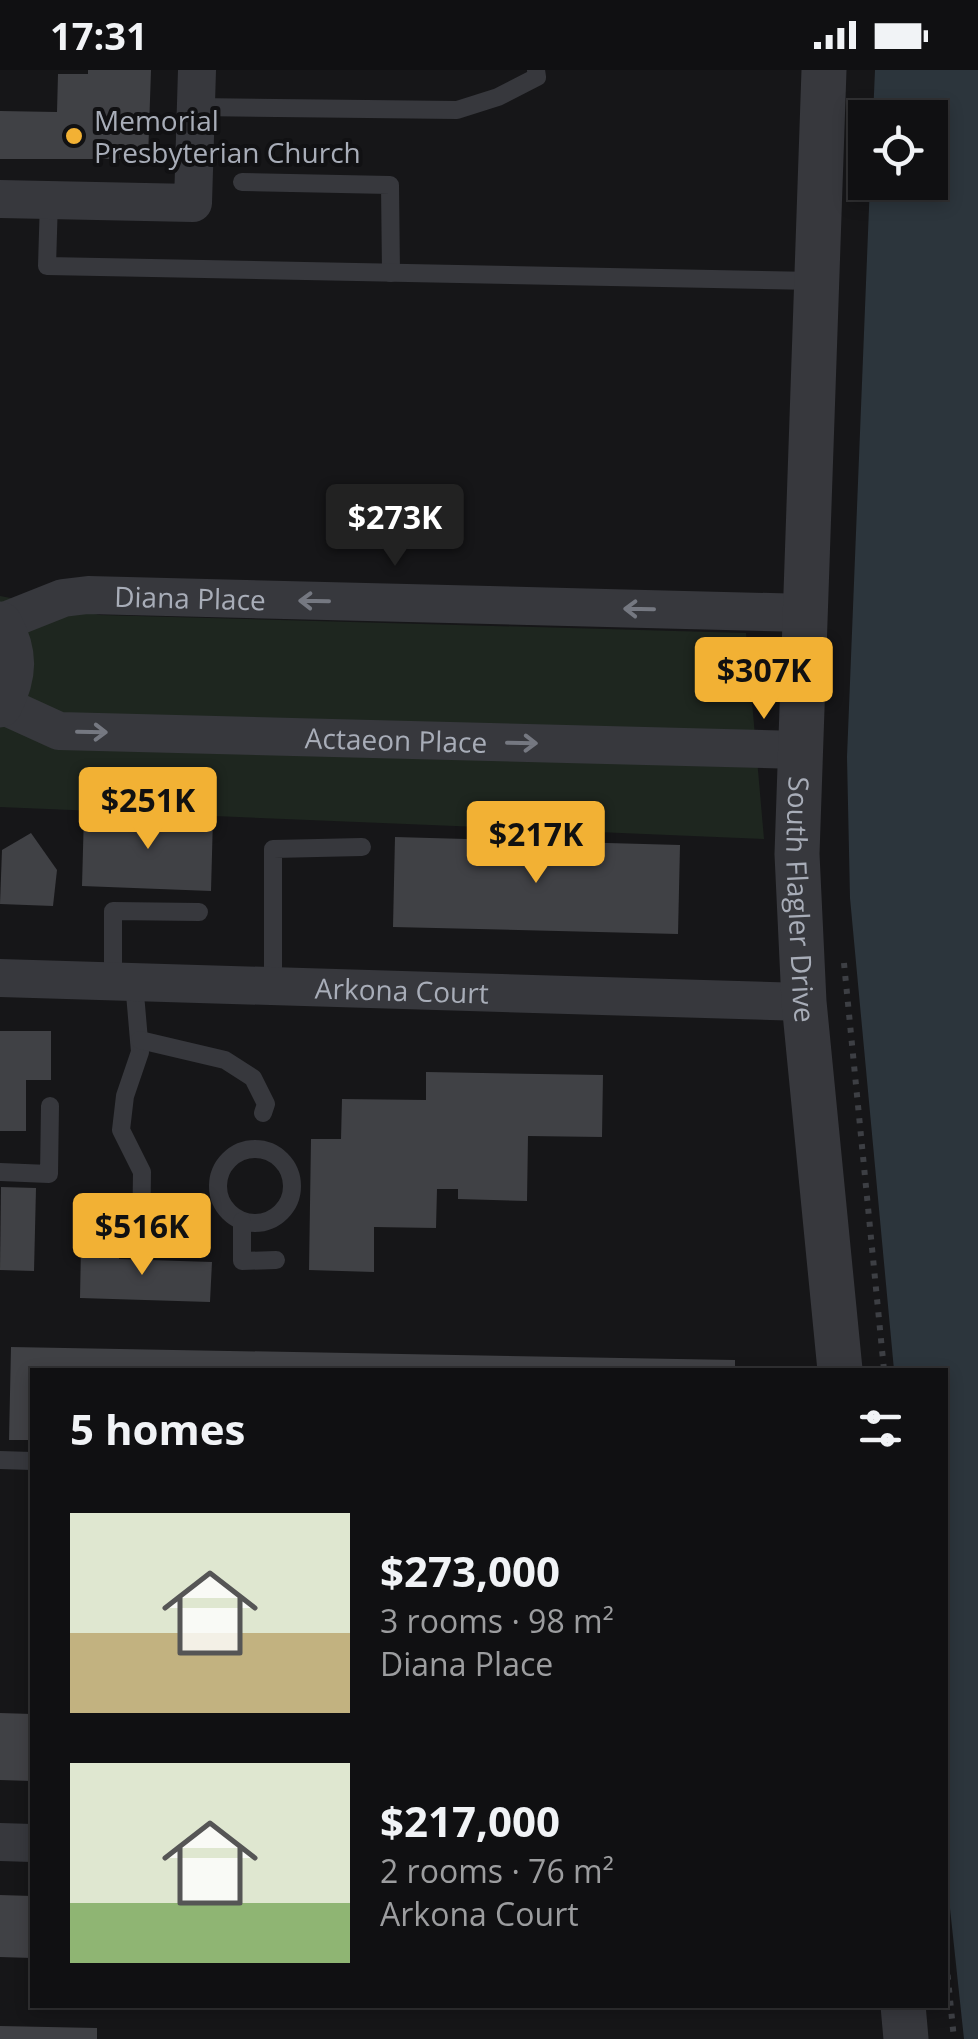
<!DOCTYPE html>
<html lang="en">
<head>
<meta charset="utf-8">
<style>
  body { margin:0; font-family:"Open Sans",sans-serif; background:#1e1e20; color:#f1f3f6; height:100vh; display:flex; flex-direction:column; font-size:38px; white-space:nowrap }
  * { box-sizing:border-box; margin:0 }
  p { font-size:32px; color:#9c9d9f }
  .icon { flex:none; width:55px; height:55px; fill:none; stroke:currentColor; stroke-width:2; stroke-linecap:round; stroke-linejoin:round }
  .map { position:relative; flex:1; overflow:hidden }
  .drawer { position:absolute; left:30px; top:1298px; width:918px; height:640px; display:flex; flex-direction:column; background:#101012; border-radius:0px; box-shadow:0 5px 15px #0003,0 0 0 2px #303032 }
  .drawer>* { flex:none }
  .controls { position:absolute; left:848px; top:30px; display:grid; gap:20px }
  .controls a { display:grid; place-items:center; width:100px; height:100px; border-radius:0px; background:#101012; box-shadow:0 5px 15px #0003,0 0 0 2px #303032; font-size:50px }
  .price { position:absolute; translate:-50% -85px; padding:0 22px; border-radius:10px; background:#f2b134; color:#111; font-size:32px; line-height:65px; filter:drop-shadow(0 2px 5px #0008) }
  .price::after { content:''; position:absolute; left:50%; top:60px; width:30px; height:22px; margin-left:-15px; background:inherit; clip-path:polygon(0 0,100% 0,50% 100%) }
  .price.active { background:#222; color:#fff }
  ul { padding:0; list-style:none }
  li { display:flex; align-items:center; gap:30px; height:250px; padding:0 40px }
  li span { display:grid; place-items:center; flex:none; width:280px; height:200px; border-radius:0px; color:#555 }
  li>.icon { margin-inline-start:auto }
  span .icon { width:120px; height:120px; fill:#fffc; stroke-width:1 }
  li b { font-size:42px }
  h2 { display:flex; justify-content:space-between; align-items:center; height:120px; padding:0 40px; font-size:42px }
  .status { display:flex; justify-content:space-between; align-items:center; height:70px; padding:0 50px; background:#101012; direction:ltr }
  .status svg { height:28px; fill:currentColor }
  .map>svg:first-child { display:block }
</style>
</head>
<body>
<div class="status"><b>17:31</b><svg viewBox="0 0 49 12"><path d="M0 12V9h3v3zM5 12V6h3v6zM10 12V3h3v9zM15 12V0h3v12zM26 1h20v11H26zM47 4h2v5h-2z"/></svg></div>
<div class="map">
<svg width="978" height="1969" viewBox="0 0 978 1969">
  <rect width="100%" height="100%" fill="#161618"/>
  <path fill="#1e261f" d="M 0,526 L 100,545 L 746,563 L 764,769 L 0,737 Z"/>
  <path fill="#2c353c" d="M 875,0 L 978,0 L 978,1969 L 964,1969 L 945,1792 L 945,1300 L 894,1300 L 850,828 L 847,687 L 870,113 L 930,112 L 930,48 L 873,47 Z"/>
  <g fill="#404145">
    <path d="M 88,0 L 151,0 L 148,89 L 0,89 L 0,41 L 57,42 L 58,4 L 88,4 Z"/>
    <path d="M 84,743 L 213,747 L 211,821 L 82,816 Z"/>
    <path d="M 31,763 L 57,800 L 53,836 L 0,834 L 2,780 Z"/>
    <path d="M 395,767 L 680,775 L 678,864 L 393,857 Z"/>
    <path d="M 0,961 L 51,961 L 51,1010 L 26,1010 L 26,1061 L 0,1061 Z"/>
    <path d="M 426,1002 L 603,1005 L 602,1067 L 528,1066 L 527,1131 L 458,1129 L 458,1119 L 437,1119 L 436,1158 L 374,1157 L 374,1202 L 309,1200 L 311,1069 L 341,1069 L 342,1029 L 426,1030 Z"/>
    <path d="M 1,1117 L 36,1118 L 34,1201 L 0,1200 Z"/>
    <path d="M 81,1176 L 120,1177 L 119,1189 L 212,1192 L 210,1232 L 80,1228 Z"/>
    <path d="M 11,1277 L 735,1290 L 735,1300 L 32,1300 L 32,1370 L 9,1370 Z"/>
    <path d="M 0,1643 L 32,1644 L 32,1711 L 0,1710 Z"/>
    <path d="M 0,1825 L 32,1826 L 32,1888 L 0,1887 Z"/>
    <path d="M 0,1956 L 97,1958 L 97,1969 L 0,1969 Z"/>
  </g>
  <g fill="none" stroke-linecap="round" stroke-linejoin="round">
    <g stroke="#3d3f44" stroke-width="6" stroke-dasharray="5 8" stroke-linecap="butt">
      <path d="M 844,893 L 884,1300"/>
      <path d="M 945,1879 L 954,1969"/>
    </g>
    <g stroke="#37383d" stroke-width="18">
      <path d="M 196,37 L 457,40 L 498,27 L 537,7 L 536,0"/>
      <path d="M 242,112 L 390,115 L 391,203"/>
      <path d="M 49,130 L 47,196 L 815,211"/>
      <path d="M 113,912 L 113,841 L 199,842"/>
      <path d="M 134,912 L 140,982 L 125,1026 L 121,1060 L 142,1102 L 141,1174"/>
      <path d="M 273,916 L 273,779 L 362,777"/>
      <path d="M 140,970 L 225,990 L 253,1008 L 266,1034 L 263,1043"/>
      <circle cx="255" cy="1116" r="37"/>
      <path d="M 0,1102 L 49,1104 L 50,1036"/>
      <path d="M 242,1151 L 242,1191 L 276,1190"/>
      <path d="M 0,1390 L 32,1391"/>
    </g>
    <g stroke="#37383d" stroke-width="38">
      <path d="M 0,129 L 193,133 L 197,0"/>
      <path id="s1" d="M 0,553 L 63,528 L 88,525 L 807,543"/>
      <path id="s2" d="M 0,634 L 59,661 L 800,680"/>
      <path id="s3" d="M 0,908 L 804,932"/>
      <path d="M 0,1772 L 32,1773"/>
    </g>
    <g stroke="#37383d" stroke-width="45">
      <path id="s4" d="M 824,0 L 797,784 L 804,932 L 840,1300"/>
      <path d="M 0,554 C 16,583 15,605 0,635"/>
      <path d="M 903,1935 L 906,1969"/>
    </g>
  </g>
  <defs><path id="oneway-shaft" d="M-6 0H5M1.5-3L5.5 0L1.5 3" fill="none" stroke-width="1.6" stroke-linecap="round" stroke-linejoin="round" transform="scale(2.5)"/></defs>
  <g stroke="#757881">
    <use href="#oneway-shaft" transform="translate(314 531) rotate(-179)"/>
    <use href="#oneway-shaft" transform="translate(639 539) rotate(-179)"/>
    <use href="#oneway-shaft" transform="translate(92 662) rotate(1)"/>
    <use href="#oneway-shaft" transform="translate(522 673) rotate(1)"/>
  </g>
  <circle fill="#f2b134" stroke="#111113" stroke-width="4" cx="74" cy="66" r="10"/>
  <g text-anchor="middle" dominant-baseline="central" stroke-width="8" stroke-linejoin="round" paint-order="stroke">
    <g font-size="28" fill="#a8adb8" stroke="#111113" text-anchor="start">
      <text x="94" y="50">Memorial<tspan x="94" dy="32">Presbyterian Church</tspan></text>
    </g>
    <g font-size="28" fill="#a8adb8" stroke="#111113">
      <text stroke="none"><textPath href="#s1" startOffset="195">Diana Place</textPath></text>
      <text stroke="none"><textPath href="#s2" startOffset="402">Actaeon Place</textPath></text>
      <text stroke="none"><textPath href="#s4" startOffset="830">South Flagler Drive</textPath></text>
      <text stroke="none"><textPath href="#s3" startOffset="402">Arkona Court</textPath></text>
    </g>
  </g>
</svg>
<div class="controls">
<a><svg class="icon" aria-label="locate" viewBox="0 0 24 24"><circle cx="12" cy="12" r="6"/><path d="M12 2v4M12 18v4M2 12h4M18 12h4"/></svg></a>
</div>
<b class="price active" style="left:395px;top:499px">$273K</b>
<b class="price" style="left:764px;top:652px">$307K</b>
<b class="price" style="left:148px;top:782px">$251K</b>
<b class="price" style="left:536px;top:816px">$217K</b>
<b class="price" style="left:142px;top:1208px">$516K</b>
<section class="drawer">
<h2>5 homes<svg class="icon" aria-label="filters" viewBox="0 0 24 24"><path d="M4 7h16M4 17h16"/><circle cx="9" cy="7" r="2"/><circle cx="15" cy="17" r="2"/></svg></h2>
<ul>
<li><span style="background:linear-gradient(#dfe7d0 60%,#c2b280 0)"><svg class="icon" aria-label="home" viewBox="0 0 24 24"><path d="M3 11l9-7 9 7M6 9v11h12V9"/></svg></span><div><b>$273,000</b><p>3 rooms · 98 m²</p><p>Diana Place</p></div></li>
<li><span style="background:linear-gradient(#dfe7d0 70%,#8fb573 0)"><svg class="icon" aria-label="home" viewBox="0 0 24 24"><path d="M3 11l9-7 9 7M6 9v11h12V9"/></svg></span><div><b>$217,000</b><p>2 rooms · 76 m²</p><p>Arkona Court</p></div></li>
</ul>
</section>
</div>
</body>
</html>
